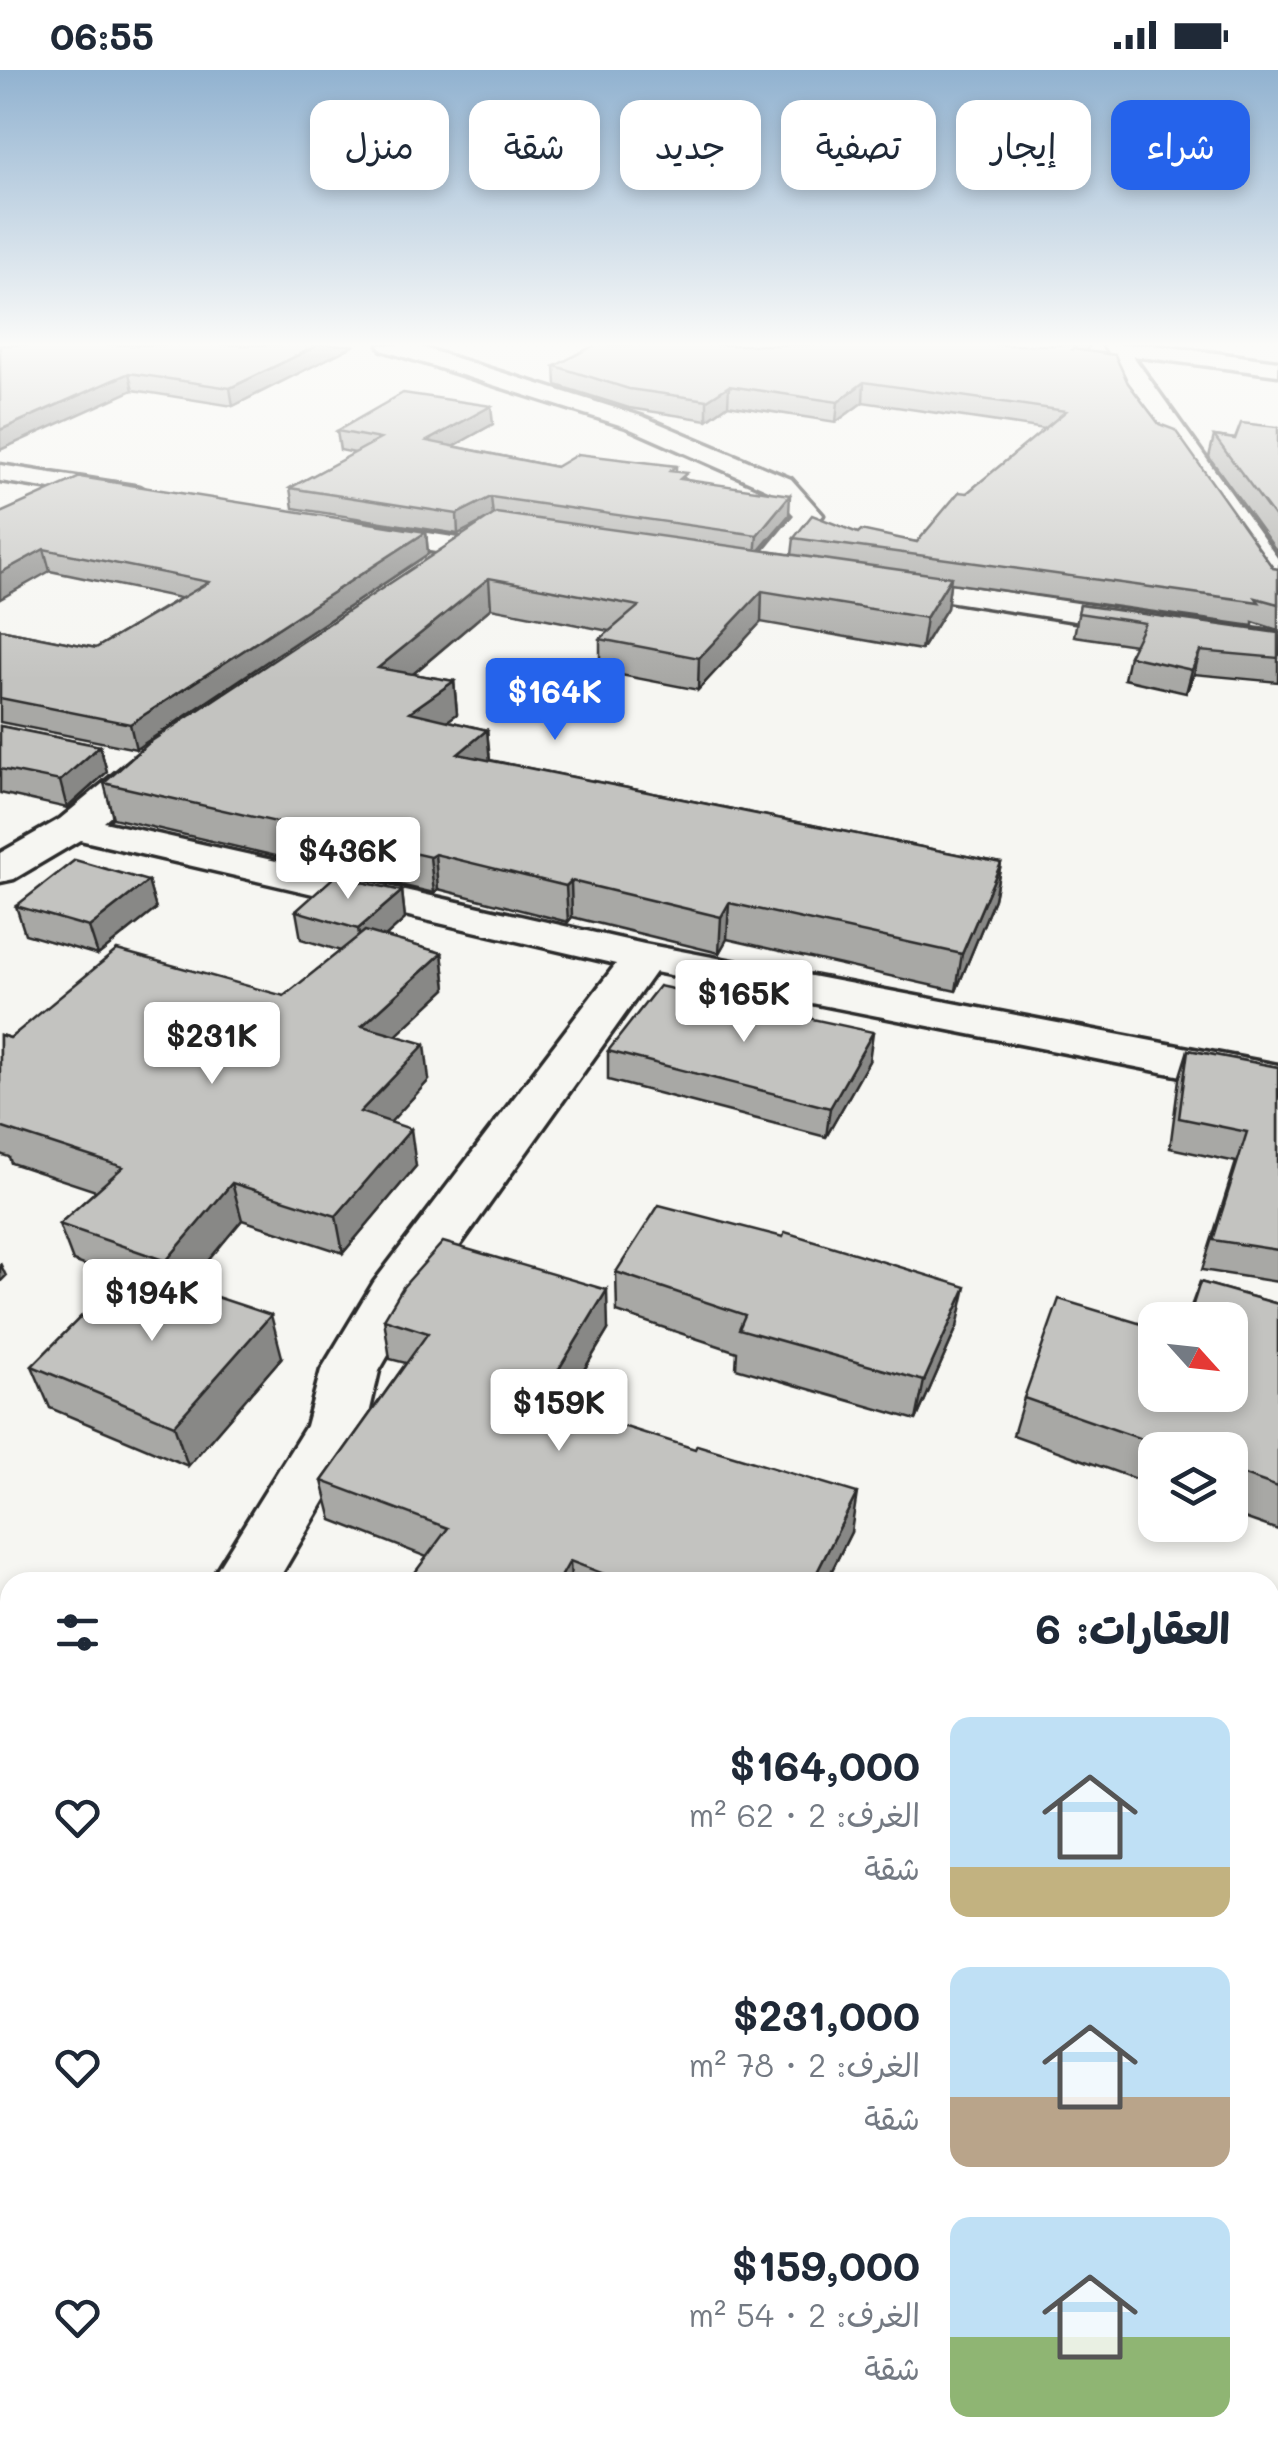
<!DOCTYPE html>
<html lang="ar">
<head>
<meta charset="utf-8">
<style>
  body { margin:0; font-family:Mali,"Playpen Sans Arabic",sans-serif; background:#f6f6f7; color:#1f2937; direction:rtl; height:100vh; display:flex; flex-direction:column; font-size:38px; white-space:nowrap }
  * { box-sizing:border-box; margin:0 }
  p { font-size:32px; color:#747a83 }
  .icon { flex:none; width:55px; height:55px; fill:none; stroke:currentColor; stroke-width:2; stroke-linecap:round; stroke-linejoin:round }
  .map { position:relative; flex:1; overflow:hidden; direction:ltr }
  .sheet { position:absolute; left:0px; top:1502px; width:1280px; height:892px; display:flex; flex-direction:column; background:#fff; border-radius:30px 30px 0 0; box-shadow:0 5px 15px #0003; direction:rtl }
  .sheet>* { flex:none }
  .banner { position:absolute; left:30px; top:30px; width:1220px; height:90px; direction:rtl; display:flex; gap:20px }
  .needle { width:65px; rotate:117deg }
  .controls { position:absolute; left:1138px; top:1232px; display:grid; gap:20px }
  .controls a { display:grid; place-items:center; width:110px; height:110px; border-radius:20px; background:#fff; box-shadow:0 5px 15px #0003; font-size:50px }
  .price { position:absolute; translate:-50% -85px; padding:0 22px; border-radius:10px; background:#fff; color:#222; font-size:32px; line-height:65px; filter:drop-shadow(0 2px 5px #0008) }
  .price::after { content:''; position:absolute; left:50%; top:60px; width:30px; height:22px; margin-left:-15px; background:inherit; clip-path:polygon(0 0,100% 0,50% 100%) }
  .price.current { background:#2563eb; color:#fff }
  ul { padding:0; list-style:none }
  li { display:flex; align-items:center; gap:30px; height:250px; padding:0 50px }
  li span { display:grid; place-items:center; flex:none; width:280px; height:200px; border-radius:20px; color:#555 }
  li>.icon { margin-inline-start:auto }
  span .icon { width:120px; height:120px; fill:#fffc; stroke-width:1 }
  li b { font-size:42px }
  h2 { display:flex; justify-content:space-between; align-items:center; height:120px; padding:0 50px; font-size:42px }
  .tag { padding:0 35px; border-radius:20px; background:#fff; box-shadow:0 5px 15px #0003; font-size:35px; line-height:90px }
  .tag.current { background:#2563eb; color:#fff }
  .status { display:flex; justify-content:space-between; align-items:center; height:70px; padding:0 50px; background:#fff; direction:ltr }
  .status svg { height:28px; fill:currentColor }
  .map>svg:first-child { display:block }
</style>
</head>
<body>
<div class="status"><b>06:55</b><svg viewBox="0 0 49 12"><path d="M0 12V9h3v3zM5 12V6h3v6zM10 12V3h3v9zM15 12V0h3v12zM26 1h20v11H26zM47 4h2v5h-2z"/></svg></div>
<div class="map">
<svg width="1278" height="2394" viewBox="0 0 1278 2394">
  <rect width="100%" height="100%" fill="#f6f6f2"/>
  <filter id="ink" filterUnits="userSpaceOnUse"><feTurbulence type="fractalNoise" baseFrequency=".01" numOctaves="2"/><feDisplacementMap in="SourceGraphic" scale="20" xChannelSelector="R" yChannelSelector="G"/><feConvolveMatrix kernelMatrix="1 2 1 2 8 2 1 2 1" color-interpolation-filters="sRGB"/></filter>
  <g filter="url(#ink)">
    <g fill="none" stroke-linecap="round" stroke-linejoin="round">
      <defs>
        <g id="minor">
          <path d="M 379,275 L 414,275 L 644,347 L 791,409 L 823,445 L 778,502 L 756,502 L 752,496 L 794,445 L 771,421 L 626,357 L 382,280 Z"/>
          <path d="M 1103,275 L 1153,275 L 1278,291 L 1278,305 L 1133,286 L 1278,489 L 1278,520 L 1267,517 Z"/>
          <path d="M 0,395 L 140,417 L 154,425 L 140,433 L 0,411 Z"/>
          <path d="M 353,451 L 465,469 L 475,472 L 480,478 L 475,484 L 465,487 L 343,466 L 339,460 L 343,454 Z"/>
          <path d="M 876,503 L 1278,563 L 1278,583 L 865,518 L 861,512 L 865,506 Z"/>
          <path d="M 166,669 L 179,672 L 184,680 L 179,688 L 104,752 L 644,874 L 1278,995 L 1278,1025 L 655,902 L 414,1240 L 379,1301 L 365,1361 L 277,1512 L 209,1512 L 306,1356 L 321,1300 L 374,1212 L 616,894 L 80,770 L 14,809 L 0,812 L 0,783 L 60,749 L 153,672 Z"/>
          <path d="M 10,1849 L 10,1941 L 0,1945 L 0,1853 Z"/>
        </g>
      </defs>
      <use href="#minor" stroke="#2b2b2b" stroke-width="7"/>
      <use href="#minor" fill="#f6f6f2" fill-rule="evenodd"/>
    </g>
    <g fill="#a8a8a5" stroke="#2b2b2b" stroke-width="2.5">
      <path d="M 0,275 L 355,275 L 233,336 L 133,320 Z"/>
      <path d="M 1085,281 L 1128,313 L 1159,354 L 1273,498 L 1278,499 L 1278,560 L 1253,552 L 1253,556 L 950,513 L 947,538 L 921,580 L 761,552 L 698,620 L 600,601 L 600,569 L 609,561 L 491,538 L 413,604 L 454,611 L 457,644 L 447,651 L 487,660 L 490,690 L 1001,793 L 994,829 L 956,921 L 727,869 L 719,883 L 572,847 L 568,852 L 438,819 L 434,823 L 113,748 L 104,713 L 485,450 L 458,464 L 293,438 L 290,418 L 355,383 L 340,380 L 337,361 L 493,354 L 453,376 L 556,397 L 676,396 L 676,402 L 687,410 L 789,445 L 759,480 L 792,485 L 794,468 L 858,463 L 917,472 L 967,423 L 1045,359 L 863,332 L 836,352 L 728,335 L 707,350 L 629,338 L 556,315 L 555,296 Z"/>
      <path d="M 1278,357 L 1278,483 L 1209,387 L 1214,366 L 1235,369 Z"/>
      <path d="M 0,443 L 426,462 L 428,484 L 136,679 L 0,652 L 0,559 L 96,578 L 180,528 L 50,501 Z"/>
      <path d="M 1080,535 L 1278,563 L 1278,612 L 1194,604 L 1186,623 L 1124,609 L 1129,586 L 1135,575 L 1074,566 Z"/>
      <path d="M 0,656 L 100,676 L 107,702 L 67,738 L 0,723 Z"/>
      <path d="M 148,811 L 156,839 L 98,885 L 25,864 L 16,836 Z"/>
      <path d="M 402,821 L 405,849 L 385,867 L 442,883 L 446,919 L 396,965 L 429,1010 L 390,1052 L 416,1096 L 343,1183 L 242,1150 L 186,1217 L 282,1287 L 188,1396 L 50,1338 L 32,1296 L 120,1208 L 73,1191 L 59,1154 L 96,1121 L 11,1093 L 9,1087 L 0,1084 L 0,965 L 10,968 L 284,926 L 341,881 L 301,869 L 296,841 Z"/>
      <path d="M 1188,980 L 1278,997 L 1278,1212 L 1202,1200 L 1236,1092 L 1170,1078 L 1179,1009 Z"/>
      <path d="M 608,981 L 869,991 L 826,1067 L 608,1010 Z"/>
      <path d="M 616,1202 L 957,1257 L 916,1350 L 736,1298 L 737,1282 L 617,1242 Z"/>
      <path d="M 1200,1212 L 1278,1234 L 1278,1460 L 1230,1443 L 1230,1380 L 1155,1380 L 1155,1416 L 1013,1365 L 1024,1328 L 1155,1325 L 1230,1250 L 1186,1250 Z"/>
      <path d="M 384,1249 L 608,1260 L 562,1337 L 851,1462 L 826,1512 L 408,1512 L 427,1487 L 332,1450 L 322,1411 L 406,1293 L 390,1289 Z"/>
      <path d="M 1270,1561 L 1278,1564 L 1278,1777 L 1270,1774 Z"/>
      <path d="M 1007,2385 L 1270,2385 L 1278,2394 L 1024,2394 Z"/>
    </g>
    <g fill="#888886" stroke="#2b2b2b" stroke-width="2.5">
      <path d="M 319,275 L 355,275 L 233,336 L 230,318 Z"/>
      <path d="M 1076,275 L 1091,275 L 1069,298 L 1072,279 Z"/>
      <path d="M 129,303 L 133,320 L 0,380 L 0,360 Z"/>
      <path d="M 864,312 L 863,332 L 836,352 L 838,332 Z"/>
      <path d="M 729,316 L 728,335 L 707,350 L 707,330 Z"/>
      <path d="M 491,336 L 493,354 L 429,390 L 427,371 Z"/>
      <path d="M 790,425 L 789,445 L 755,485 L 757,465 Z"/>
      <path d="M 491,427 L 493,446 L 458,464 L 457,444 Z"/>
      <path d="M 426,462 L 428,484 L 136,679 L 130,654 Z"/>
      <path d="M 44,479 L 50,501 L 0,529 L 0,503 Z"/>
      <path d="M 951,507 L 947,538 L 921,580 L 926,548 Z"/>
      <path d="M 489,508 L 491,538 L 382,630 L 378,598 Z"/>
      <path d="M 762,521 L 761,552 L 698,620 L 699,588 Z"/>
      <path d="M 1200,581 L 1194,604 L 1186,623 L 1192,600 Z"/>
      <path d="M 454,611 L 457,644 L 414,675 L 410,642 Z"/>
      <path d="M 487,660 L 490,693 L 458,684 Z"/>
      <path d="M 100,676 L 107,702 L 67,738 L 60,711 Z"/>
      <path d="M 435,784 L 438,819 L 434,823 L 430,787 Z"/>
      <path d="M 1001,793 L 994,829 L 956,921 L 962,884 Z"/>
      <path d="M 148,811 L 156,839 L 98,885 L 89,857 Z"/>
      <path d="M 571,811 L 572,847 L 568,852 L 566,816 Z"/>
      <path d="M 402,821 L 405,849 L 363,887 L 358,859 Z"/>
      <path d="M 729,833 L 727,869 L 719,883 L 721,847 Z"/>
      <path d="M 442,883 L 446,919 L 368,992 L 362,956 Z"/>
      <path d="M 873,962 L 869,991 L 826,1067 L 830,1038 Z"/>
      <path d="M 425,974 L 429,1010 L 366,1079 L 360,1042 Z"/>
      <path d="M 411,1059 L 416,1096 L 343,1183 L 336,1146 Z"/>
      <path d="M 232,1113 L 242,1150 L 177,1228 L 166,1191 Z"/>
      <path d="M 0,1193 L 6,1206 L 0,1212 Z"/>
      <path d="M 966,1217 L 957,1257 L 916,1350 L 924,1311 Z"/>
      <path d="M 607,1220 L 608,1260 L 542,1369 L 540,1330 Z"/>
      <path d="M 271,1245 L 282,1287 L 188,1396 L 174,1355 Z"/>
      <path d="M 857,1423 L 851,1462 L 826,1512 L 812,1512 Z"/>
      <path d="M 570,1491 L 571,1512 L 558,1512 Z"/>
      <path d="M 10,1677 L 10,1746 L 0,1759 L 0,1690 Z"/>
    </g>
    <g fill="#c3c3c0" stroke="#2b2b2b" stroke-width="2.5">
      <path d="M 0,275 L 319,275 L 230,318 L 129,303 L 0,360 Z"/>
      <path d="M 595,275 L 1076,275 L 1072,279 L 1115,285 L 1128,313 L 1159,354 L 1175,360 L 1273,498 L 1278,499 L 1278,534 L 1256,528 L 1259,532 L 794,468 L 812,445 L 858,463 L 861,460 L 917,472 L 959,422 L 967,423 L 1066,341 L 864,312 L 838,332 L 729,316 L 707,330 L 629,319 L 555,296 Z"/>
      <path d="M 403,323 L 491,336 L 427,371 L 556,397 L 578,384 L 676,396 L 670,401 L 687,403 L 680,409 L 790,425 L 757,465 L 491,427 L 457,444 L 290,418 L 380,369 L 337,361 Z"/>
      <path d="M 1241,353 L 1278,357 L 1278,452 L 1214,366 L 1235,369 Z"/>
      <path d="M 80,407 L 426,462 L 130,654 L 0,628 L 0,559 L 96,578 L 209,512 L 44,479 L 0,503 L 0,443 Z"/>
      <path d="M 496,443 L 951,507 L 926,548 L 762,521 L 699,588 L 600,569 L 639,536 L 489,508 L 378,598 L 454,611 L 410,642 L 487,660 L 458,684 L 1001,793 L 962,884 L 729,833 L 721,847 L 571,811 L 566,816 L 435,784 L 430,787 L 104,713 L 150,672 Z"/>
      <path d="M 1080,535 L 1278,563 L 1278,588 L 1200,581 L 1192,600 L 1129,586 L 1145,553 L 1078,543 Z"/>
      <path d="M 0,656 L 100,676 L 60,711 L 0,699 Z"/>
      <path d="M 75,790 L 148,811 L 89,857 L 16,836 Z"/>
      <path d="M 335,806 L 402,821 L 358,859 L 296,841 Z"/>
      <path d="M 365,861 L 442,883 L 362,956 L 425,974 L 360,1042 L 411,1059 L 336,1146 L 232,1113 L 166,1191 L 59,1154 L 123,1097 L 0,1057 L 0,965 L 10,968 L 117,880 L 284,926 Z"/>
      <path d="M 659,916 L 873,962 L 830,1038 L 608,981 Z"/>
      <path d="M 1188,980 L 1278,997 L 1278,1180 L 1213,1170 L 1247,1062 L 1179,1048 Z"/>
      <path d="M 659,1135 L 783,1167 L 785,1162 L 966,1217 L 924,1311 L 739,1259 L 745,1245 L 616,1202 Z"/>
      <path d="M 443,1172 L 607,1220 L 540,1330 L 695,1379 L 697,1375 L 857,1423 L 812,1512 L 625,1512 L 570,1491 L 558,1512 L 408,1512 L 448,1458 L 322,1411 L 428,1263 L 384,1249 L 403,1217 Z"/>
      <path d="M 129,1198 L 271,1245 L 174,1355 L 32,1296 Z"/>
      <path d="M 1200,1212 L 1278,1234 L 1278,1417 L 1230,1400 L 1230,1380 L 1173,1380 L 1024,1328 L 1059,1229 L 1155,1258 L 1155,1325 L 1230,1325 L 1230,1250 L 1188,1250 Z"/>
      <path d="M 1270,1561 L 1278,1564 L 1278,1744 L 1270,1741 Z"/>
      <path d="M 0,1581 L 10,1585 L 10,1677 L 0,1690 Z"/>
      <path d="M 1270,2013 L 1278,2016 L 1278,2394 L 1087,2394 L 1070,2385 L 1270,2385 Z"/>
    </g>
  </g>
  <linearGradient id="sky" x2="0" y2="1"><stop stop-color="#91b2d0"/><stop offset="0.45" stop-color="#fbfbf9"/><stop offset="1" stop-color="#fbfbf9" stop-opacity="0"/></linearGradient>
  <rect width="1278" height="610" fill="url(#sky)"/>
</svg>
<div class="controls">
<a><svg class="needle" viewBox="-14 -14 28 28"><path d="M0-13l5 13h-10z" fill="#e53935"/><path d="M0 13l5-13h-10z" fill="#747a83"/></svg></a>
<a><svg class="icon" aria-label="layers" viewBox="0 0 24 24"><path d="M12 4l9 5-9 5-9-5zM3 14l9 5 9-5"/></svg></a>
</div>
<b class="price current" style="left:555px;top:673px">$164K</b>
<b class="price" style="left:348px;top:832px">$436K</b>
<b class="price" style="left:744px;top:975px">$165K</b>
<b class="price" style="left:212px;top:1017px">$231K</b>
<b class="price" style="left:152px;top:1274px">$194K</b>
<b class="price" style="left:559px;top:1384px">$159K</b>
<div class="banner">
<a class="tag current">شراء</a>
<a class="tag">إيجار</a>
<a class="tag">تصفية</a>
<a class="tag">جديد</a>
<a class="tag">شقة</a>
<a class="tag">منزل</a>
</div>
<section class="sheet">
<h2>العقارات: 6<svg class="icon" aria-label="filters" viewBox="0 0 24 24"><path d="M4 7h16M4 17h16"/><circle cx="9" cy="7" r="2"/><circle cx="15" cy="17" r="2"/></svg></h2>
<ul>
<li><span style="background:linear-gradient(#bfe0f5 75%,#c2b280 0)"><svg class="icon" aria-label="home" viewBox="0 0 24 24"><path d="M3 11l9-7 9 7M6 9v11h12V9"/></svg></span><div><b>$164,000</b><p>الغرف: 2 · 62 m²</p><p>شقة</p></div><svg class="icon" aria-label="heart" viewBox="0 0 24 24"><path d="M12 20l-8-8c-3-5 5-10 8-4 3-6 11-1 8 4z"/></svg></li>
<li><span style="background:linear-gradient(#bfe0f5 65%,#b9a48a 0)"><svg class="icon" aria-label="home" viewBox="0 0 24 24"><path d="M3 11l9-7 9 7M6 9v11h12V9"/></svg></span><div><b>$231,000</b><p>الغرف: 2 · 78 m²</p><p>شقة</p></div><svg class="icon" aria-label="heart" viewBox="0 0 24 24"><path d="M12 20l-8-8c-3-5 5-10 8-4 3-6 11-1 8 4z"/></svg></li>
<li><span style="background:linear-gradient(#bfe0f5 60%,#8fb573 0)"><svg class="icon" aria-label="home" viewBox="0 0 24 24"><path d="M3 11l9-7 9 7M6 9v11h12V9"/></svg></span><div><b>$159,000</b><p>الغرف: 2 · 54 m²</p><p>شقة</p></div><svg class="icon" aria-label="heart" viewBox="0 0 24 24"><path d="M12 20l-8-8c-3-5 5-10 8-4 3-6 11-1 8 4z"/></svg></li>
</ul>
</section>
</div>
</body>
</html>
